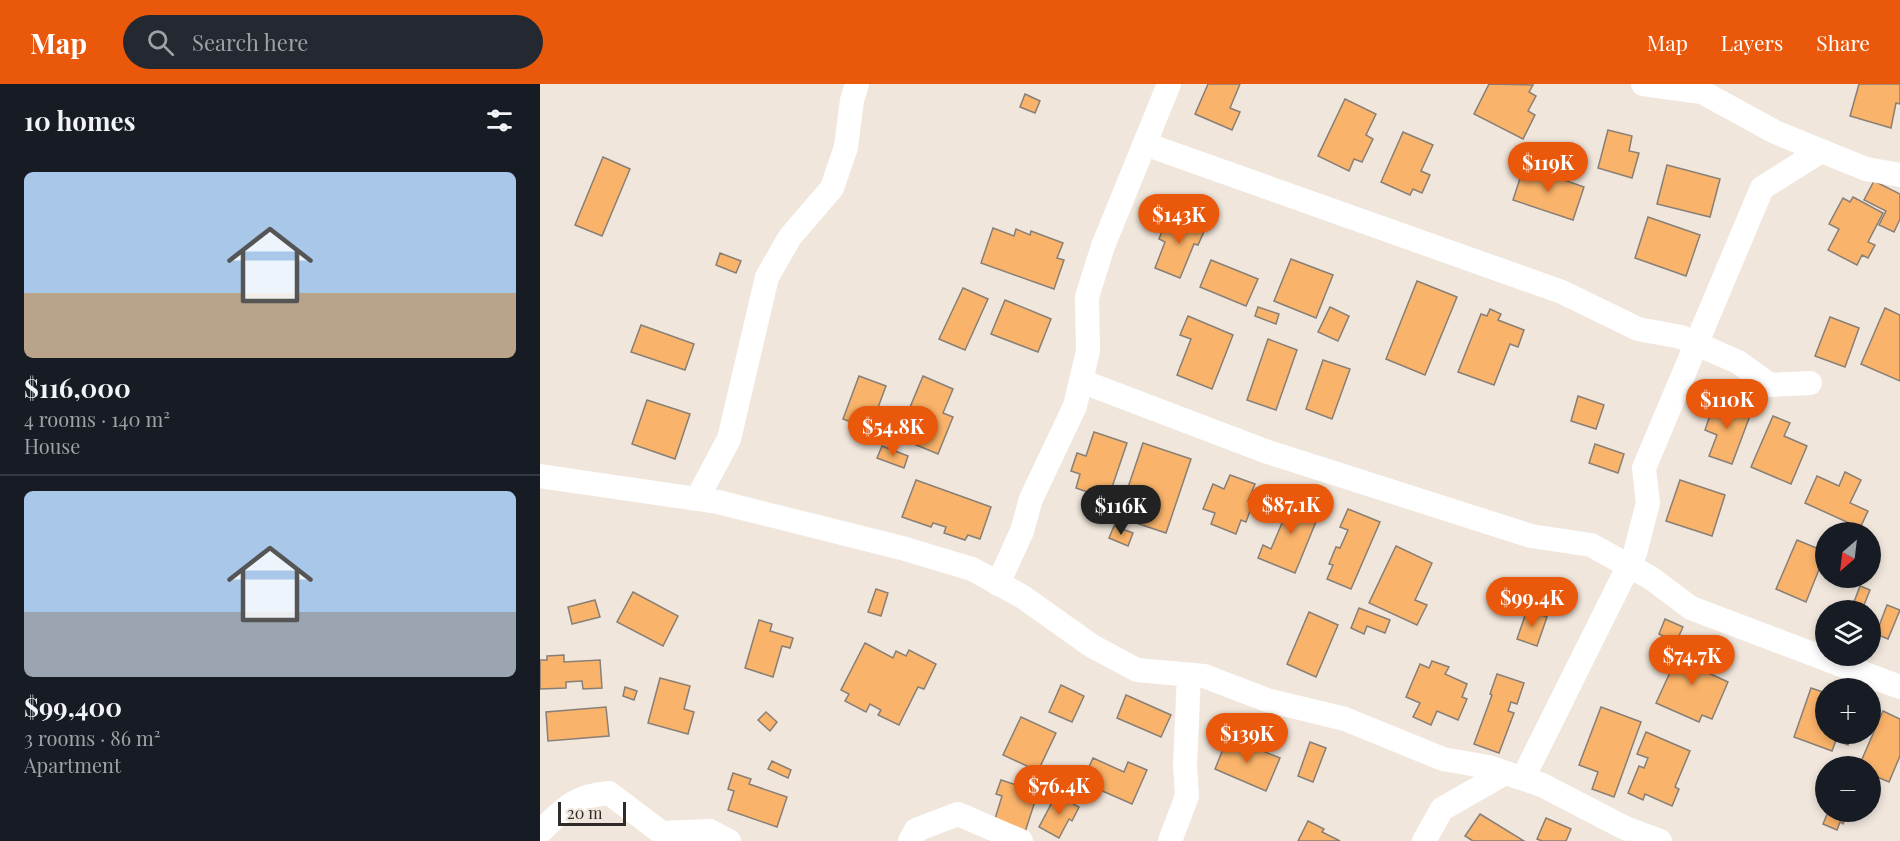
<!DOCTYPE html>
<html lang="en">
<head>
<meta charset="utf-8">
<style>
  body { margin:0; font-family:"Playfair Display",serif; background:#242831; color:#f1f3f6; height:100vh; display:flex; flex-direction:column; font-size:22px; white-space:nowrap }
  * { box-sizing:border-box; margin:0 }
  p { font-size:20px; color:#9ea1a6 }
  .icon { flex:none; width:33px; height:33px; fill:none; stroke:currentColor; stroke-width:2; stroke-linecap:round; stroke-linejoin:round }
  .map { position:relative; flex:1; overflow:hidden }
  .panel { display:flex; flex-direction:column; background:#171b24; width:540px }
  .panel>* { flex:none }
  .needle { width:39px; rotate:208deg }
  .buttons { position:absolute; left:1275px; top:438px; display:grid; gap:12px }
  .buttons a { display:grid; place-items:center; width:66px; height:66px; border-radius:50%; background:#171b24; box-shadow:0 3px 9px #0003; font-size:30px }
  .scale { position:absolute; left:18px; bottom:15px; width:68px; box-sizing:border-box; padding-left:6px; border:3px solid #2f2b28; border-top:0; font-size:16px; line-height:21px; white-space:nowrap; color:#2f2b28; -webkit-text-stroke:4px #f0e6dc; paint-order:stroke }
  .price { position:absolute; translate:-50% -51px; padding:0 14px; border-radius:21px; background:#ea580c; color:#fff; font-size:20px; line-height:39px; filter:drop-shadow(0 2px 3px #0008) }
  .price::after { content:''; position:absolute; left:50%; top:36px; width:18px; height:14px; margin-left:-9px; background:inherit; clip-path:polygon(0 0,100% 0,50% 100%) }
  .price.active { background:#222; color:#fff }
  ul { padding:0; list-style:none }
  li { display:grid; align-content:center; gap:12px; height:318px; padding:0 24px }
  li+li { border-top:2px solid #363941 }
  li span { display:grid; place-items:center; height:186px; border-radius:9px; color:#555 }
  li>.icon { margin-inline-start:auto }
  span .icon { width:108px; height:108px; fill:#fffc; stroke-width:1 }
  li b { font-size:26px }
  h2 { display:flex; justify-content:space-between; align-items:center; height:72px; padding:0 24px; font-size:26px }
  header { display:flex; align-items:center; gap:36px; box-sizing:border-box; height:84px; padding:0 30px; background:#ea580c; color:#fff }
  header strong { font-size:28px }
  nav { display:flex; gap:33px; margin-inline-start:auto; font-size:21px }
  .search { width:420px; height:54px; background:#242831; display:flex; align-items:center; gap:15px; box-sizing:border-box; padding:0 21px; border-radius:33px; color:#9ea1a6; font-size:22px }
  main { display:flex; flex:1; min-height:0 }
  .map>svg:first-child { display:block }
</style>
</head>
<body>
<header>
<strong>Map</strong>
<div class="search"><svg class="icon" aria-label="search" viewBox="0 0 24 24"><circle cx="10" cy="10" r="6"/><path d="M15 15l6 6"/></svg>Search here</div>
<nav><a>Map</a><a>Layers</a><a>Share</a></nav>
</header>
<main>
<section class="panel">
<h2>10 homes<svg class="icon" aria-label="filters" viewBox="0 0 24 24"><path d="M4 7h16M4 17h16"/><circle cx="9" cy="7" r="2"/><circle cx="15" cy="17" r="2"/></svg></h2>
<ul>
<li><span style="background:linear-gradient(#a9c7e8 65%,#b9a48a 0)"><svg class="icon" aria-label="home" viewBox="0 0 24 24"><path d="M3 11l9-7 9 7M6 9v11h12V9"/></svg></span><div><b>$116,000</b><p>4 rooms · 140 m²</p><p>House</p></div></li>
<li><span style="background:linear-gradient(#a9c7e8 65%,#9aa5b1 0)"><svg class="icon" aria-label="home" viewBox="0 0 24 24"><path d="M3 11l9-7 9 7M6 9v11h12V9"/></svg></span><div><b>$99,400</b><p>3 rooms · 86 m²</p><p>Apartment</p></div></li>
</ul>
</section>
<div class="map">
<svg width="1360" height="757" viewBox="0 0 1360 757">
  <rect width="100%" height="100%" fill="#f0e6dc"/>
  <g fill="#fab36a" stroke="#887f76" stroke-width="1.5">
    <path d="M 668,0 L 700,0 L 690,24 L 700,28 L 692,46 L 655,30 Z"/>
    <path d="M 949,0 L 993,1 L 989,8 L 996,12 L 988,27 L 995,31 L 983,55 L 934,30 Z"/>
    <path d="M 1319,0 L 1360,0 L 1360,20 L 1356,19 L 1351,44 L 1310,32 Z"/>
    <path d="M 485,10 L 500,17 L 495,29 L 480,23 Z"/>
    <path d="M 805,15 L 836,30 L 826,51 L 833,55 L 822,78 L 814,75 L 809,87 L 778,72 Z"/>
    <path d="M 1068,46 L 1092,52 L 1089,67 L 1099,69 L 1092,94 L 1058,84 Z"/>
    <path d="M 863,48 L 893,61 L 881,87 L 890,91 L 882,109 L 873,105 L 870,111 L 841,98 Z"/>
    <path d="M 63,73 L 90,85 L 62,152 L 35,141 Z"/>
    <path d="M 1127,81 L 1180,95 L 1170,133 L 1117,120 Z"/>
    <path d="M 984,82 L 1044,103 L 1033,136 L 973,116 Z"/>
    <path d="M 1334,97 L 1360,110 L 1360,135 L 1354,148 L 1339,141 L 1346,127 L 1324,116 Z"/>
    <path d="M 1313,113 L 1343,129 L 1328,158 L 1335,161 L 1328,174 L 1322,171 L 1317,181 L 1288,166 L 1299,145 L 1289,140 L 1303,114 L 1310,118 Z"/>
    <path d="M 636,131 L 666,143 L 658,161 L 654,160 L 640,194 L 615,184 L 625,158 L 619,155 L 624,142 L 631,145 Z"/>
    <path d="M 1108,133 L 1160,151 L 1146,192 L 1095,174 Z"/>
    <path d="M 453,144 L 474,152 L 476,145 L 490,151 L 491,147 L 523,159 L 517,174 L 524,176 L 514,205 L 441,179 Z"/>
    <path d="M 180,169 L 201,177 L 196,189 L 176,181 Z"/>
    <path d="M 751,175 L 793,191 L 776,234 L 734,217 Z"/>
    <path d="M 671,176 L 718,195 L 706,222 L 660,203 Z"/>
    <path d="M 877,197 L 917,213 L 885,291 L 846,275 Z"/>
    <path d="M 423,204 L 448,215 L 425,266 L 399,255 Z"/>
    <path d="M 465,216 L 511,235 L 498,268 L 451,250 Z"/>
    <path d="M 718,223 L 739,230 L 736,240 L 715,232 Z"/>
    <path d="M 790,223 L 809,232 L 798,257 L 778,248 Z"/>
    <path d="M 1345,224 L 1360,231 L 1360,297 L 1321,280 Z"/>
    <path d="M 950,225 L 961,230 L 958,236 L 984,246 L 978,263 L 970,260 L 954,301 L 918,288 L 941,230 L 947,232 Z"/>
    <path d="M 648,232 L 693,251 L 672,305 L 637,291 L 651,255 L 640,251 Z"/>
    <path d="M 1290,233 L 1319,244 L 1305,283 L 1275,272 Z"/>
    <path d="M 101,241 L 154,260 L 145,286 L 91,268 Z"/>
    <path d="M 728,255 L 757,266 L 736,326 L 707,316 Z"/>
    <path d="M 783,276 L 810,285 L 792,335 L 766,325 Z"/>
    <path d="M 319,292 L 346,302 L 330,345 L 303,335 Z"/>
    <path d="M 383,292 L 413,305 L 403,329 L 413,333 L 398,370 L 350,350 L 360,325 L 368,328 Z"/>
    <path d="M 1038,312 L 1064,321 L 1056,345 L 1031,337 Z"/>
    <path d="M 107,316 L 150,330 L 135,375 L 92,360 Z"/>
    <path d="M 1175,316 L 1211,329 L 1192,380 L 1169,372 L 1177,351 L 1165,346 Z"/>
    <path d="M 1233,332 L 1250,339 L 1244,352 L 1267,362 L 1251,400 L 1211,383 Z"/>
    <path d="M 554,348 L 587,359 L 568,415 L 536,404 L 540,390 L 531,387 L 537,369 L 546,372 Z"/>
    <path d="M 603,359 L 651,375 L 626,449 L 578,433 Z"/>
    <path d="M 1055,360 L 1084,370 L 1078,389 L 1049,379 Z"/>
    <path d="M 342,362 L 368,372 L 364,384 L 337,374 Z"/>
    <path d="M 1305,388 L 1321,396 L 1310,419 L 1328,427 L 1320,444 L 1265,419 L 1277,392 L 1299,402 Z"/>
    <path d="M 690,391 L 715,400 L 708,417 L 713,419 L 706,438 L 701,436 L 696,450 L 671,440 L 675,429 L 663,425 L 673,400 L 684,405 Z"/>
    <path d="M 376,396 L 451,423 L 440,455 L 428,451 L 425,456 L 404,449 L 406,443 L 393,439 L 391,443 L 362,433 Z"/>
    <path d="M 1140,396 L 1185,411 L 1172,452 L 1126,437 Z"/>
    <path d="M 741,412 L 780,428 L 755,489 L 718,474 L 723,461 L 731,465 L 745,432 L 735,428 Z"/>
    <path d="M 808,425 L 840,438 L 811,505 L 787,495 L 793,481 L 789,480 L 796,463 L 800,464 L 808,446 L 800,443 Z"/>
    <path d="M 574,442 L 593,449 L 588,462 L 569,454 Z"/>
    <path d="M 1257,456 L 1286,468 L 1266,518 L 1236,505 Z"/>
    <path d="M 856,462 L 892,479 L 875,516 L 887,521 L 877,541 L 829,519 Z"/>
    <path d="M 1320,502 L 1330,506 L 1322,526 L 1311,526 Z"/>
    <path d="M 336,505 L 348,509 L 341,532 L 328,528 Z"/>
    <path d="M 93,508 L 138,532 L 123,562 L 77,538 Z"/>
    <path d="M 55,516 L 60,533 L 32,540 L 28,523 Z"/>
    <path d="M 1347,521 L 1360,526 L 1348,555 L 1336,550 Z"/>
    <path d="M 819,524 L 850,536 L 845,549 L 827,542 L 824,550 L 811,544 Z"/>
    <path d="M 987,526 L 1007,533 L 997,562 L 977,555 Z"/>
    <path d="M 769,528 L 798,541 L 776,593 L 747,580 Z"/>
    <path d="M 1125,535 L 1143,543 L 1136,558 L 1119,550 Z"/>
    <path d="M 219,536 L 232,540 L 230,547 L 253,554 L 250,564 L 242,562 L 233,593 L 205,584 Z"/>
    <path d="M 325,559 L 353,574 L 356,567 L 366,572 L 369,566 L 396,580 L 384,605 L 378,603 L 359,641 L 338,631 L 341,626 L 330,620 L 326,628 L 305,617 L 309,610 L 301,606 Z"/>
    <path d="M 1143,560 L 1170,572 L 1164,587 L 1188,598 L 1172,635 L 1162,631 L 1159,638 L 1116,619 Z"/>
    <path d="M 24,571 L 24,578 L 60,576 L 62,604 L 43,605 L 42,597 L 26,598 L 26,604 L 0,605 L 0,576 L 7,576 L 7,572 Z"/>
    <path d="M 892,577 L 909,583 L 905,590 L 927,600 L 922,613 L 927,615 L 918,636 L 897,627 L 891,641 L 873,633 L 880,619 L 866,613 L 880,580 L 889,584 Z"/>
    <path d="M 957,590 L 984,599 L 977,620 L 971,618 L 968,627 L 974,629 L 959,669 L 934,660 L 952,611 L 950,610 Z"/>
    <path d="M 120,594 L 150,602 L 144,625 L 154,628 L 148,650 L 108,639 Z"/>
    <path d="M 521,601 L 544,612 L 532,638 L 509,628 Z"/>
    <path d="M 85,603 L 97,607 L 94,616 L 83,612 Z"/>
    <path d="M 1271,604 L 1286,609 L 1286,650 L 1312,650 L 1308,661 L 1296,656 L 1292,667 L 1254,653 Z"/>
    <path d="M 586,611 L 631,631 L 621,653 L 577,634 Z"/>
    <path d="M 66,623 L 69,652 L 8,657 L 6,628 Z"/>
    <path d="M 1061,623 L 1101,638 L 1074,713 L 1052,705 L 1058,688 L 1039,681 Z"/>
    <path d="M 1343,627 L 1360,635 L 1360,672 L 1349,698 L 1330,690 L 1330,682 L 1319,682 Z"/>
    <path d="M 226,628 L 237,638 L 230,647 L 218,636 Z"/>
    <path d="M 481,633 L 516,649 L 498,687 L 463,671 Z"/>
    <path d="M 1106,648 L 1150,667 L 1135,703 L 1139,705 L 1132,722 L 1105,710 L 1103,716 L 1088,709 L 1099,682 L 1104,684 L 1108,674 L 1097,670 Z"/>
    <path d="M 688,653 L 740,674 L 726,707 L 675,685 Z"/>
    <path d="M 770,658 L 786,664 L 773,698 L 758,692 Z"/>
    <path d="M 553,674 L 584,688 L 588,678 L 607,686 L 592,720 L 542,698 Z"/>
    <path d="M 232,677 L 251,686 L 248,694 L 228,685 Z"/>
    <path d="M 193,689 L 211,695 L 209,700 L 247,713 L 237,743 L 188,726 L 194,707 L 188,705 Z"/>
    <path d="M 461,696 L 498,708 L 485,748 L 454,738 L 462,712 L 456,710 Z"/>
    <path d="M 516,711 L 539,723 L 532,737 L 529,735 L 519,754 L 499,743 Z"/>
    <path d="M 1288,728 L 1304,728 L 1302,732 L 1306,733 L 1303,740 L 1300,738 L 1297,746 L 1283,740 Z"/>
    <path d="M 940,730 L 984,757 L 933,757 L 925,752 Z"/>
    <path d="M 1006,734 L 1031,745 L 1026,757 L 1002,757 L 997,755 Z"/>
    <path d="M 768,737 L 784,745 L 782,748 L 800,757 L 758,757 Z"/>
  </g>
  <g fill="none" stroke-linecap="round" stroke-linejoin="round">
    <g stroke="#fff" stroke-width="24">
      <path d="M 1103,0 L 1162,8 L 1235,48 L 1326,85 L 1360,91"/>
      <path d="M 605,60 L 1022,208 L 1098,245 L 1141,253 L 1198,278 L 1230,301 L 1270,299"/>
      <path d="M 541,297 L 725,367 L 991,452 L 1051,461 L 1111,494 L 1151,524 L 1360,603"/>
      <path d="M 0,392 L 178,418 L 362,464 L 432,485 L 483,513 L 552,562 L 597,586 L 664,592 L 727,616 L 805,635 L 903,675 L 948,683 L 1002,701 L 1085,744 L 1120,757"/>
      <path d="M 157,415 L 189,355 L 227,193 L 250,153 L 292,104 L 306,63 L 312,16 L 317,0"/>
      <path d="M 458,500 L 482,447 L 491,415 L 535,322 L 548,267 L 547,213 L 563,162 L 629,0"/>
      <path d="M 983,694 L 1095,469 L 1108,419 L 1104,384 L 1222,104 L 1281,67"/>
      <path d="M 0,748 C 24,725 33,712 69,709 L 122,749 L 170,747 L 189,757"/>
      <path d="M 370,757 L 376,746 L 418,730 L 481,757"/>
      <path d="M 630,757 L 647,712 L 645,681 L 649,591"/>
      <path d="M 884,757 L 902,725 L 965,689"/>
    </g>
  </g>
</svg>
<div class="buttons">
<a><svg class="needle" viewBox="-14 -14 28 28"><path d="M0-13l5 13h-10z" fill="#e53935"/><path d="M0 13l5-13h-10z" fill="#9ea1a6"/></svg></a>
<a><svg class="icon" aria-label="layers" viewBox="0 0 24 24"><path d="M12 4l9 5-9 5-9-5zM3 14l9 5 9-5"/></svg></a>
<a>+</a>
<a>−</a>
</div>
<div class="scale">20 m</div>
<b class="price" style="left:1008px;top:109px">$119K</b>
<b class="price" style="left:639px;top:161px">$143K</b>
<b class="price" style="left:1187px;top:346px">$110K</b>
<b class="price" style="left:353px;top:373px">$54.8K</b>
<b class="price" style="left:751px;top:451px">$87.1K</b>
<b class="price active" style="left:581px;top:452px">$116K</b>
<b class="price" style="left:992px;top:544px">$99.4K</b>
<b class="price" style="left:1152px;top:602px">$74.7K</b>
<b class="price" style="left:707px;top:680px">$139K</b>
<b class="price" style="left:519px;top:732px">$76.4K</b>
</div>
</main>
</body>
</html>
